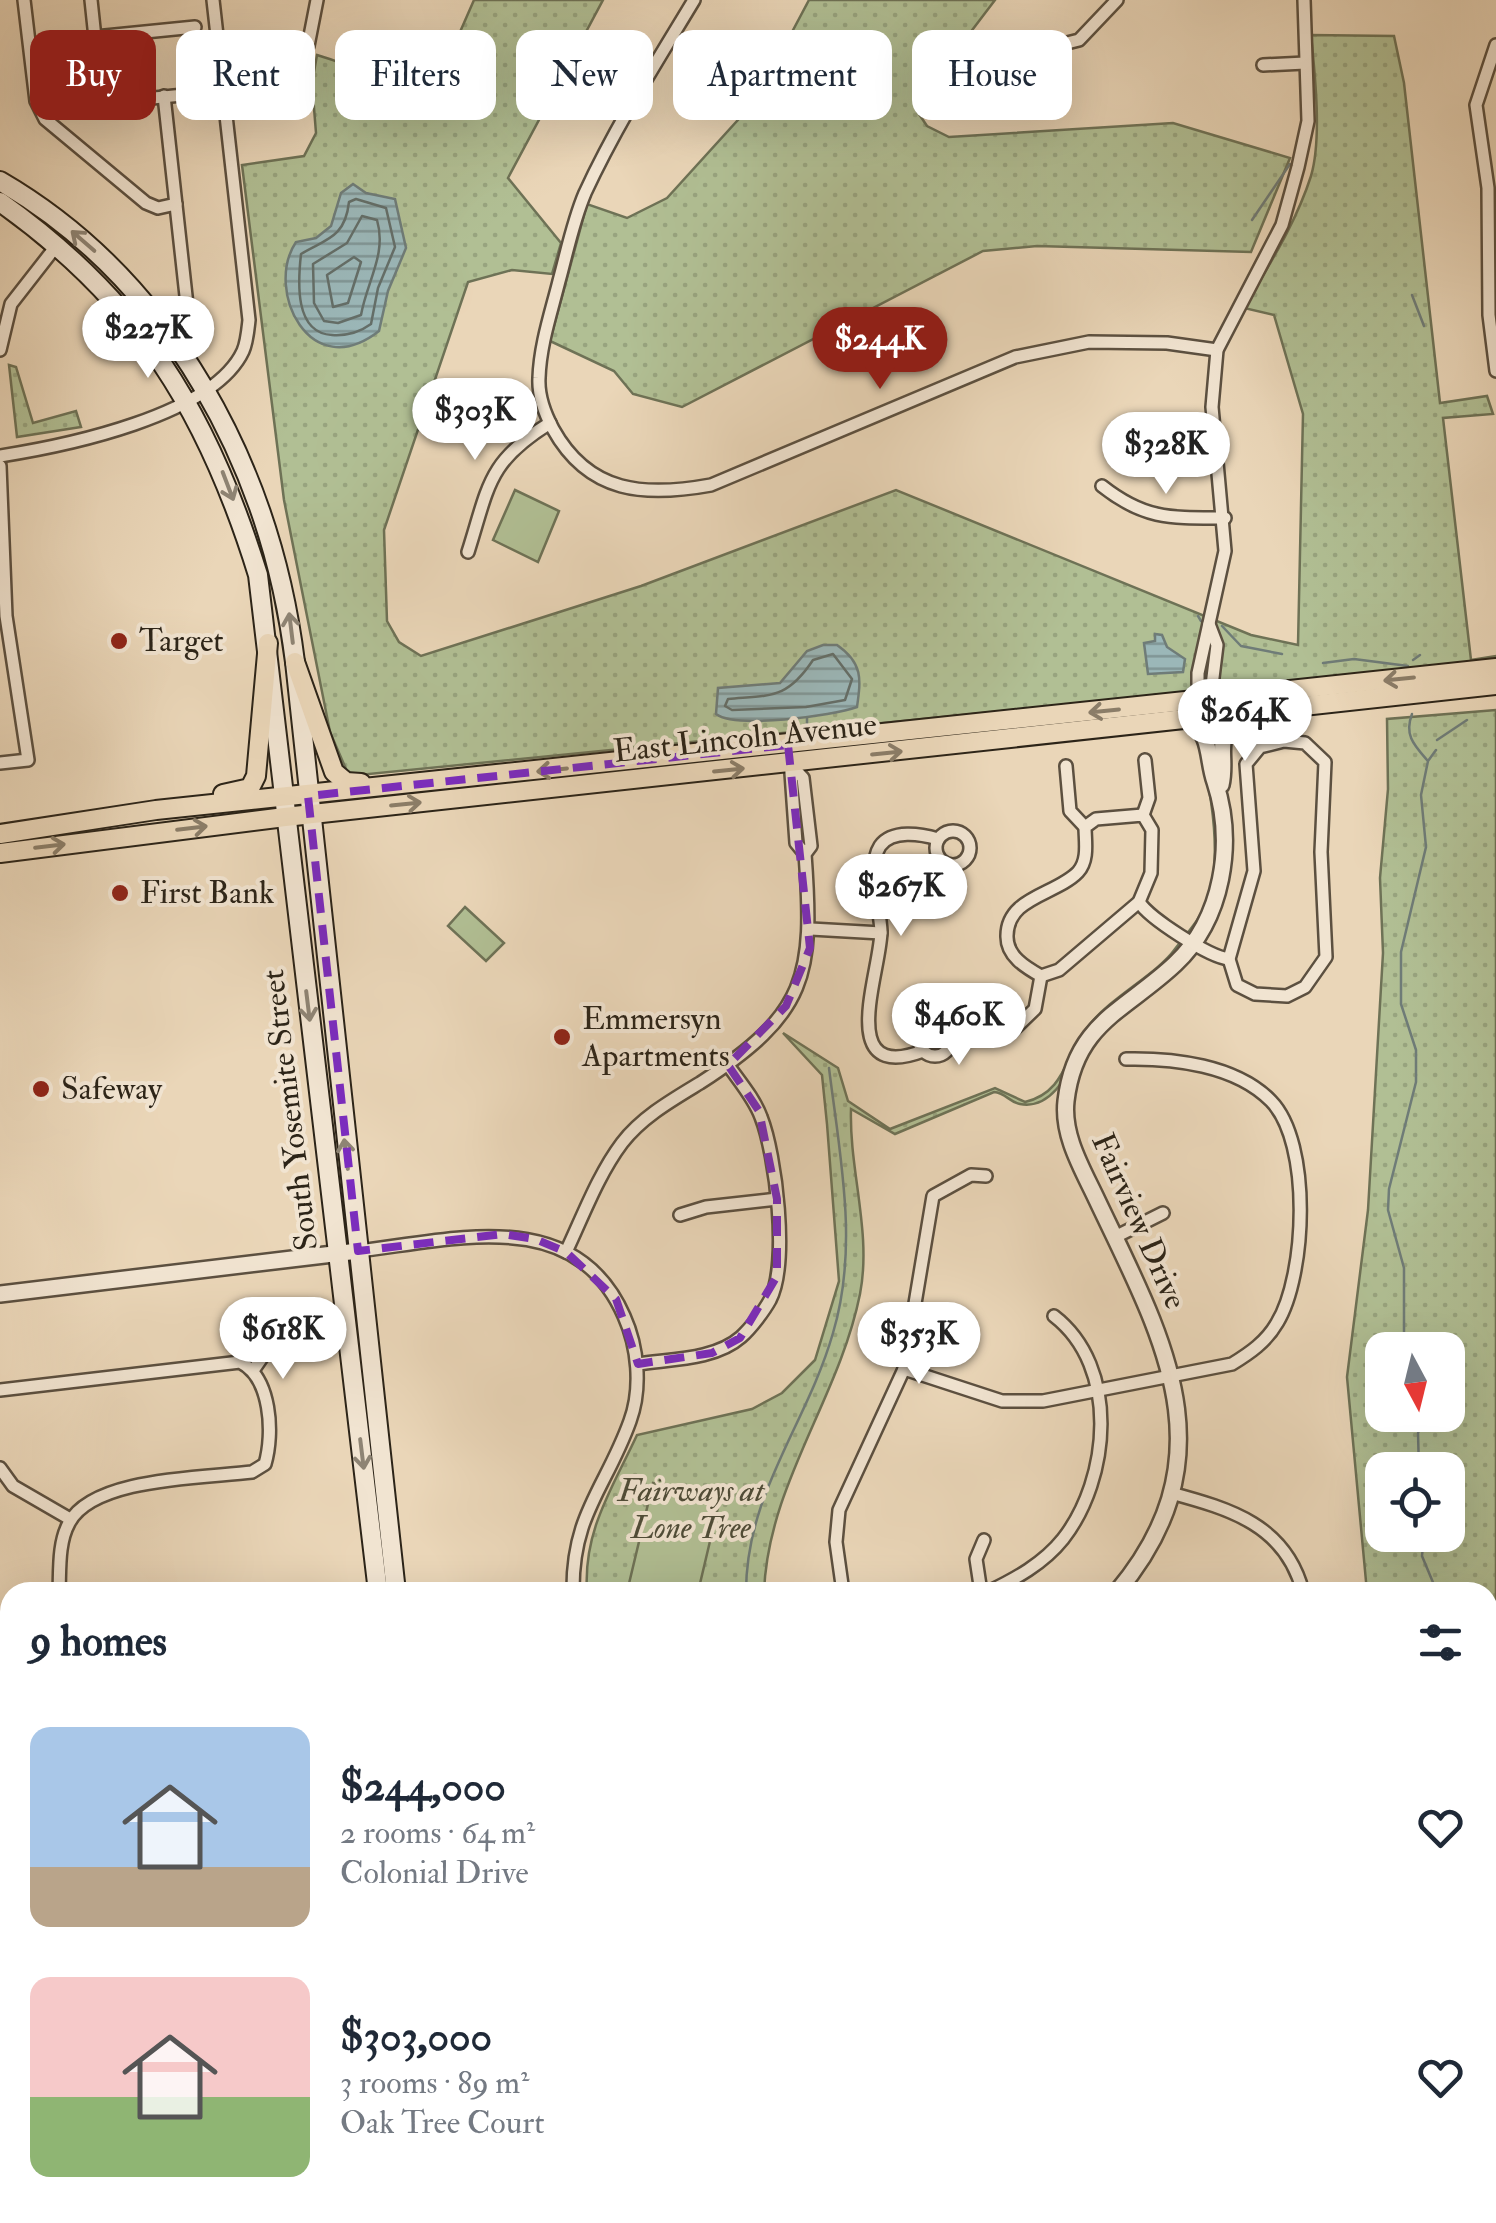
<!DOCTYPE html>
<html lang="en">
<head>
<meta charset="utf-8">
<style>
  body { margin:0; font-family:"IM FELL Double Pica",serif; background:#f6f6f7; color:#1f2937; height:100vh; display:flex; flex-direction:column; font-size:38px; white-space:nowrap }
  * { box-sizing:border-box; margin:0 }
  p { font-size:32px; color:#747a83 }
  .icon { flex:none; width:55px; height:55px; fill:none; stroke:currentColor; stroke-width:2; stroke-linecap:round; stroke-linejoin:round }
  .map { position:relative; flex:1; overflow:hidden }
  .side { position:absolute; left:0px; top:1582px; width:1498px; height:642px; display:flex; flex-direction:column; background:#fff; border-radius:30px 30px 0 0; box-shadow:0 10px 40px #0002 }
  .side>* { flex:none }
  .guide { position:absolute; left:30px; top:30px; width:1438px; height:90px; display:flex; gap:20px }
  .needle { width:65px; rotate:173deg }
  .controls { position:absolute; left:1365px; top:1332px; display:grid; gap:20px }
  .controls a { display:grid; place-items:center; width:100px; height:100px; border-radius:20px; background:#fff; box-shadow:0 10px 40px #0002; font-size:50px }
  .price { position:absolute; translate:-50% -85px; padding:0 22px; border-radius:35px; background:#fff; color:#222; font-size:32px; line-height:65px; filter:drop-shadow(0 2px 5px #0008) }
  .price::after { content:''; position:absolute; left:50%; top:60px; width:30px; height:22px; margin-left:-15px; background:inherit; clip-path:polygon(0 0,100% 0,50% 100%) }
  .price.on { background:#8f2418; color:#fff }
  ul { padding:0; list-style:none }
  li { display:flex; align-items:center; gap:30px; height:250px; padding:0 30px }
  li span { display:grid; place-items:center; flex:none; width:280px; height:200px; border-radius:20px; color:#555 }
  li>.icon { margin-inline-start:auto }
  span .icon { width:120px; height:120px; fill:#fffc; stroke-width:1 }
  li b { font-size:42px }
  h2 { display:flex; justify-content:space-between; align-items:center; height:120px; padding:0 30px; font-size:42px }
  .chip { padding:0 35px; border-radius:20px; background:#fff; box-shadow:0 10px 40px #0002; font-size:35px; line-height:90px }
  .chip.on { background:#8f2418; color:#fff }
  .map>svg:first-child { display:block }
</style>
</head>
<body>
<div class="map">
<svg width="1496" height="2223" viewBox="0 0 1496 2223">
  <defs>
    <pattern id="grass-dots" width="8" height="8" patternUnits="userSpaceOnUse" patternTransform="scale(2.5)"><rect width="8" height="8" fill="#b1bf94"/><path d="M2 2h.1M6 6h.1" fill="none" stroke="#98a47f" stroke-width="1.8" stroke-linecap="round"/></pattern>
    <pattern id="water-rules" width="6" height="5" patternUnits="userSpaceOnUse" patternTransform="scale(2.5)"><rect width="6" height="5" fill="#9bb7b8"/><path d="M0 2.5h6" fill="none" stroke="#7f9595"/></pattern>
  </defs>
  <rect width="100%" height="100%" fill="#ead6b8"/>
  <filter id="stains"><feTurbulence type="fractalNoise" baseFrequency=".002" numOctaves="4"/><feColorMatrix values="0 0 0 0 .2 0 0 0 0 .09 0 0 0 0 .02 0 0 0 .5 -.17"/></filter>
  <radialGradient id="worn" r=".72"><stop offset=".6" stop-color="#630" stop-opacity="0"/><stop offset="1" stop-color="#630" stop-opacity=".3"/></radialGradient>
  <g fill="url(#grass-dots)" stroke="#6e7256" stroke-width="2.5" fill-rule="evenodd">
    <path d="M 474,0 L 603,0 L 508,178 L 561,243 L 552,274 L 512,270 L 468,282 L 384,530 L 387,621 L 399,642 L 421,656 L 641,586 L 896,490 L 1251,635 L 1298,645 L 1303,414 L 1274,315 L 1244,308 C 1269,265 1296,223 1311,176 C 1322,139 1315,74 1311,35 L 1394,36 L 1404,83 L 1440,403 L 1487,396 L 1493,414 L 1443,418 L 1471,660 L 1496,656 L 1496,660 L 1195,696 C 1209,775 1245,886 1178,950 C 1153,975 1121,992 1098,1020 C 1077,1044 1063,1112 1020,1104 C 1009,1102 1006,1093 994,1092 L 895,1134 L 851,1109 C 849,1170 872,1233 860,1294 C 839,1399 768,1484 764,1592 L 587,1592 C 583,1531 612,1489 637,1435 L 752,1409 L 782,1393 L 815,1360 L 839,1281 L 827,1124 L 822,1075 L 783,1033 L 838,1068 L 848,1101 L 890,1129 L 995,1088 L 1025,1102 C 1067,1092 1065,1053 1090,1024 C 1113,996 1157,974 1175,949 C 1187,933 1201,919 1208,899 C 1227,843 1202,752 1188,696 L 1205,691 L 349,776 L 330,732 L 284,500 L 242,165 L 304,156 L 316,133 L 312,83 L 317,55 C 355,66 395,86 425,112 Z"/>
    <path d="M 809,0 L 995,0 L 922,96 L 917,111 L 927,126 L 949,137 L 1173,123 L 1290,158 L 1251,252 L 1037,246 L 983,251 L 682,407 L 633,394 L 614,371 L 550,341 L 587,204 L 627,218 L 667,198 L 756,100 Z"/>
    <path d="M 9,365 L 16,367 L 33,423 L 76,411 L 81,427 L 17,437 Z"/>
    <path d="M 1496,710 L 1496,1939 L 1488,1947 L 1488,1592 L 1367,1592 L 1347,1377 L 1368,1210 L 1383,953 L 1380,878 L 1388,789 L 1387,719 ZM 1448,1350 L 1448,1415 L 1382,1415 L 1382,1350 ZM 1448,1470 L 1448,1535 L 1382,1535 L 1382,1470 Z"/>
    <path d="M 1004,2215 L 1258,2215 L 1254,2223 L 1000,2223 Z"/>
  </g>
  <g fill="#b1bf94" stroke="#6e7256" stroke-width="2.5">
    <path d="M 515,490 L 559,511 L 538,562 L 493,540 Z"/>
    <path d="M 465,907 L 504,943 L 486,961 L 448,926 Z"/>
    <path d="M 653,1483 L 720,1499 L 698,1592 L 627,1592 Z"/>
  </g>
  <g fill="url(#water-rules)" stroke="#6f7c78" stroke-width="2.5">
    <path d="M 353,184 L 366,193 L 395,199 L 406,248 L 388,291 L 379,331 C 310,385 264,290 296,242 L 316,238 L 331,226 L 341,193 Z"/>
    <path d="M 1155,634 L 1162,635 L 1167,647 L 1185,659 L 1183,672 L 1148,674 L 1144,643 L 1155,641 Z"/>
    <path d="M 823,645 L 837,645 C 863,663 861,679 857,707 C 832,716 736,729 716,714 L 718,688 L 780,683 L 807,651 Z"/>
    <path d="M 215,2215 L 360,2215 L 375,2223 L 232,2223 Z"/>
  </g>
  <g fill="none" stroke-linecap="round" stroke-linejoin="round">
    <g stroke="#646e68" stroke-width="2.5">
      <path d="M 356,199 L 386,208 L 395,247 L 378,288 L 371,324 C 360,332 346,336 332,335 C 294,333 298,281 301,254 C 326,239 345,238 349,202 Z"/>
      <path d="M 362,216 L 377,220 C 387,254 367,281 361,315 L 338,323 L 324,321 L 314,303 L 313,264 L 347,243 Z"/>
      <path d="M 354,257 L 361,262 L 348,303 L 333,307 L 327,275 Z"/>
      <path d="M 833,654 L 852,679 L 845,700 L 806,707 L 732,710 L 725,706 L 728,699 C 772,695 787,699 813,660 Z"/>
    </g>
    <g stroke="#6f7c78" stroke-width="2.5">
      <path d="M 1252,220 L 1290,164"/>
      <path d="M 1412,295 L 1424,326"/>
      <path d="M 1198,616 L 1201,621"/>
      <path d="M 1222,626 L 1241,646 L 1282,654"/>
      <path d="M 1413,660 L 1420,655"/>
      <path d="M 1323,663 L 1354,659 L 1408,666"/>
      <path d="M 1412,714 C 1404,735 1414,745 1427,760"/>
      <path d="M 807,727 L 807,718"/>
      <path d="M 1437,740 L 1467,720"/>
      <path d="M 1404,1350 L 1404,1268 L 1388,1210 L 1389,1189 L 1416,1082 L 1416,1050 L 1401,1004 L 1401,952 L 1426,847 L 1421,795 L 1428,761 L 1436,750"/>
      <path d="M 1419,1470 L 1418,1433 L 1426,1415"/>
      <path d="M 1424,1535 L 1422,1556 L 1437,1592"/>
      <path d="M 746,1592 C 746,1493 807,1424 833,1333 C 859,1246 840,1157 829,1068"/>
      <path d="M 1488,1719 L 1496,1712"/>
      <path d="M 0,1772 L 10,1778"/>
      <path d="M 1146,2223 L 1151,2215"/>
    </g>
    <defs>
      <g id="minor">
        <path d="M 24,0 L 36,101 L 45,119 L 146,203 L 158,208 L 176,204"/>
        <path d="M 91,0 L 100,85 L 107,96 L 121,101 C 189,94 255,94 308,46 L 317,0"/>
        <path d="M 694,0 C 656,63 616,126 585,193 C 573,221 567,252 559,281 C 551,313 540,345 539,378 C 538,396 545,414 553,429 C 589,494 645,497 711,485 L 1015,357 L 1089,342 L 1167,343 L 1217,350"/>
        <path d="M 95,37 L 195,27"/>
        <path d="M 1067,43 L 1079,40 L 1117,0"/>
        <path d="M 1496,45 L 1476,105 L 1488,188 L 1489,315 L 1496,371"/>
        <path d="M 1263,65 L 1305,63"/>
        <path d="M 164,96 L 187,305"/>
        <path d="M 0,350 L 11,304 L 57,245"/>
        <path d="M 0,456 C 64,446 213,416 243,351 C 247,342 248,329 249,320 L 213,0"/>
        <path d="M 0,466 L 6,616 L 28,760 L 0,763"/>
        <path d="M 1102,486 C 1145,520 1172,518 1225,518"/>
        <path d="M 468,552 C 489,486 487,462 550,423"/>
        <path d="M 1209,624 L 1217,645 L 1210,702"/>
        <path d="M 1210,699 L 1198,684 L 1198,673 L 1225,551 L 1212,407 L 1217,350 L 1282,225 L 1298,167 L 1308,121 L 1304,0"/>
        <path d="M 1284,741 L 1305,743 L 1325,762 L 1321,852 L 1326,957 L 1305,987 L 1287,996 L 1255,994 L 1237,985 L 1229,959 L 1254,871 L 1246,764 L 1260,747 Z"/>
        <path d="M 790,759 L 796,843 L 805,854"/>
        <path d="M 1066,766 L 1070,811 L 1085,827"/>
        <path d="M 1143,815 L 1152,830 L 1151,873 L 1139,902 L 1059,970 L 1041,976 C 1025,967 1007,956 1007,937 C 1006,897 1056,895 1078,872 C 1089,860 1085,841 1085,827 L 1096,819 Z"/>
        <path d="M 1143,815 L 1149,798 L 1145,760"/>
        <circle cx="953" cy="848" r="17"/>
        <path d="M 1139,902 C 1149,918 1209,957 1229,959"/>
        <path d="M 811,929 L 881,933"/>
        <circle cx="935" cy="1040" r="16"/>
        <path d="M 1008,1035 L 1035,1009 L 1041,976"/>
        <path d="M 923,1051 C 834,1084 881,971 881,931 C 880,908 867,866 880,846 C 892,829 921,834 938,839"/>
        <path d="M 680,1215 L 706,1207 L 777,1199"/>
        <path d="M 1115,1237 L 1163,1213"/>
        <path d="M 358,1251 C 453,1240 575,1204 624,1316 C 638,1347 642,1388 630,1421 C 606,1488 572,1514 573,1592"/>
        <path d="M 566,1252 C 583,1216 598,1175 622,1143 C 642,1117 672,1100 700,1083 C 808,1013 814,976 805,854 L 811,846 L 803,778 L 790,764"/>
        <path d="M 638,1364 C 670,1359 715,1360 741,1337 C 751,1328 764,1311 770,1300 C 789,1263 776,1155 761,1117 C 754,1098 739,1081 728,1065"/>
        <path d="M 254,1369 L 263,1356"/>
        <path d="M 904,1369 L 1002,1401 L 1043,1401 L 1232,1364 C 1250,1353 1266,1342 1277,1323 C 1306,1276 1312,1143 1271,1101 C 1236,1065 1173,1058 1126,1059"/>
        <path d="M 0,1390 L 240,1362 C 271,1377 274,1433 265,1464 L 252,1472 C 205,1478 93,1477 69,1523 C 58,1543 60,1570 59,1592"/>
        <path d="M 0,1468 L 13,1486 L 70,1519"/>
        <path d="M 1171,1493 C 1230,1509 1286,1525 1303,1592"/>
        <path d="M 843,1592 L 836,1542 L 839,1510 L 904,1369 L 933,1196 L 971,1175 L 986,1176"/>
        <path d="M 981,1592 L 976,1559 L 984,1540"/>
        <path d="M 988,1592 C 1015,1579 1043,1564 1063,1539 C 1110,1479 1120,1367 1054,1316"/>
        <path d="M 0,1920 L 10,1926"/>
        <path d="M 0,2149 L 10,2157"/>
        <path d="M 126,2215 L 126,2223"/>
        <path d="M 565,2215 L 570,2223"/>
        <path d="M 815,2215 L 823,2223"/>
        <path d="M 871,2223 L 877,2215"/>
        <path d="M 1364,2223 L 1368,2215"/>
        <path d="M 1447,2223 L 1448,2222"/>
      </g>
      <g id="tertiary">
        <path d="M 1221,785 C 1228,755 1211,735 1242,715"/>
        <path d="M 0,1294 L 358,1251"/>
        <path d="M 1117,1592 C 1232,1455 1162,1337 1097,1200 C 1083,1170 1062,1136 1066,1101 C 1075,1023 1125,1011 1175,964 C 1223,919 1235,843 1215,782 C 1207,759 1212,736 1191,721"/>
        <path d="M 1488,1960 L 1496,1952"/>
        <path d="M 1488,1980 L 1496,1973"/>
        <path d="M 1488,2142 L 1496,2150"/>
        <path d="M 1488,2165 L 1496,2172"/>
        <path d="M 1268,2223 L 1272,2215"/>
        <path d="M 1284,2223 L 1288,2215"/>
      </g>
      <g id="secondary">
        <path d="M 0,181 C 172,281 271,469 295,662 L 396,1592"/>
        <path d="M 0,202 C 140,301 208,413 258,575 L 378,1592"/>
        <path d="M 452,2215 L 453,2223"/>
        <path d="M 469,2215 L 470,2223"/>
      </g>
      <g id="primary">
        <path d="M 295,662 L 334,772 L 346,782 L 361,783"/>
        <path d="M 223,794 L 250,788 L 256,776 L 268,643"/>
        <path d="M 0,834 L 156,810 L 1496,668"/>
        <path d="M 0,853 L 285,817 L 1496,685"/>
      </g>
    </defs>
    <use href="#minor" stroke="#5c5040" stroke-width="16"/>
    <use href="#tertiary" stroke="#5c5040" stroke-width="20"/>
    <use href="#secondary" stroke="#2c2418" stroke-width="22"/>
    <use href="#primary" stroke="#2c2418" stroke-width="22"/>
    <use href="#minor" stroke="#f1e4d1" stroke-width="11"/>
    <use href="#tertiary" stroke="#f1e4d1" stroke-width="15"/>
    <use href="#secondary" stroke="#f1e4d1" stroke-width="18"/>
    <use href="#primary" stroke="#ead6b8" stroke-width="18"/>
  </g>
  <defs><path id="oneway-shaft" d="M-6 0H5M1.5-3L5.5 0L1.5 3" fill="none" stroke-width="1.6" stroke-linecap="round" stroke-linejoin="round" transform="scale(2.5)"/></defs>
  <g stroke="#8e8474">
    <use href="#oneway-shaft" transform="translate(83 241) rotate(-139)"/>
    <use href="#oneway-shaft" transform="translate(228 486) rotate(69)"/>
    <use href="#oneway-shaft" transform="translate(291 628) rotate(-97)"/>
    <use href="#oneway-shaft" transform="translate(308 1006) rotate(83)"/>
    <use href="#oneway-shaft" transform="translate(346 1154) rotate(-97)"/>
    <use href="#oneway-shaft" transform="translate(362 1454) rotate(83)"/>
  </g>
  <g stroke="#8b7d68">
    <use href="#oneway-shaft" transform="translate(1399 679) rotate(174)"/>
    <use href="#oneway-shaft" transform="translate(1104 711) rotate(174)"/>
    <use href="#oneway-shaft" transform="translate(887 753) rotate(-6)"/>
    <use href="#oneway-shaft" transform="translate(552 770) rotate(174)"/>
    <use href="#oneway-shaft" transform="translate(729 770) rotate(-6)"/>
    <use href="#oneway-shaft" transform="translate(406 804) rotate(-6)"/>
    <use href="#oneway-shaft" transform="translate(192 828) rotate(-7)"/>
    <use href="#oneway-shaft" transform="translate(50 846) rotate(-7)"/>
  </g>
  <path fill="none" stroke="#7b2cbf" stroke-width="8" stroke-dasharray="20 12" stroke-linejoin="round" d="M 788,745 L 810,948 L 786,1006 L 728,1065 L 759,1111 L 777,1199 L 777,1276 L 740,1338 L 712,1353 L 638,1364 L 616,1299 L 566,1252 L 535,1239 L 503,1234 L 358,1251 L 308,796 Z"/>
  <g fill="#8f2418" stroke="#f1e4d1" stroke-width="4">
    <circle cx="119" cy="641" r="10"/>
    <circle cx="120" cy="893" r="10"/>
    <circle cx="562" cy="1037" r="10"/>
    <circle cx="41" cy="1089" r="10"/>
  </g>
  <g text-anchor="middle" dominant-baseline="central" stroke-width="8" stroke-linejoin="round" paint-order="stroke">
    <g font-size="32" fill="#2c2418" stroke="#f1e4d1" text-anchor="start">
      <text x="139" y="641">Target</text>
      <text x="140" y="893">First Bank</text>
      <text x="582" y="1019">Emmersyn<tspan x="582" dy="37">Apartments</tspan></text>
      <text x="61" y="1089">Safeway</text>
    </g>
    <g font-size="32" fill="#2c2418" stroke="#f1e4d1">
      <text transform="translate(745 738) rotate(-6)">East Lincoln Avenue</text>
      <text transform="translate(290 1110) rotate(-97)">South Yosemite Street</text>
      <text transform="translate(1139 1221) rotate(66)">Fairview Drive</text>
    </g>
    <g font-size="32" font-style="italic" fill="#4d4b37" stroke="#f1e4d1">
      <text x="691" y="1491">Fairways at<tspan x="691" dy="37">Lone Tree</tspan></text>
    </g>
  </g>
  <rect width="100%" height="100%" filter="url(#stains)"/>
  <rect width="100%" height="100%" fill="url(#worn)"/>
</svg>
<div class="controls">
<a><svg class="needle" viewBox="-14 -14 28 28"><path d="M0-13l5 13h-10z" fill="#e53935"/><path d="M0 13l5-13h-10z" fill="#747a83"/></svg></a>
<a><svg class="icon" aria-label="locate" viewBox="0 0 24 24"><circle cx="12" cy="12" r="6"/><path d="M12 2v4M12 18v4M2 12h4M18 12h4"/></svg></a>
</div>
<b class="price" style="left:148px;top:381px">$227K</b>
<b class="price on" style="left:880px;top:392px">$244K</b>
<b class="price" style="left:475px;top:463px">$303K</b>
<b class="price" style="left:1166px;top:497px">$328K</b>
<b class="price" style="left:1245px;top:764px">$264K</b>
<b class="price" style="left:901px;top:939px">$267K</b>
<b class="price" style="left:959px;top:1068px">$460K</b>
<b class="price" style="left:283px;top:1382px">$618K</b>
<b class="price" style="left:919px;top:1387px">$353K</b>
<div class="guide">
<a class="chip on">Buy</a>
<a class="chip">Rent</a>
<a class="chip">Filters</a>
<a class="chip">New</a>
<a class="chip">Apartment</a>
<a class="chip">House</a>
</div>
<section class="side">
<h2>9 homes<svg class="icon" aria-label="filters" viewBox="0 0 24 24"><path d="M4 7h16M4 17h16"/><circle cx="9" cy="7" r="2"/><circle cx="15" cy="17" r="2"/></svg></h2>
<ul>
<li><span style="background:linear-gradient(#a9c7e8 70%,#b9a48a 0)"><svg class="icon" aria-label="home" viewBox="0 0 24 24"><path d="M3 11l9-7 9 7M6 9v11h12V9"/></svg></span><div><b>$244,000</b><p>2 rooms · 64 m²</p><p>Colonial Drive</p></div><svg class="icon" aria-label="heart" viewBox="0 0 24 24"><path d="M12 20l-8-8c-3-5 5-10 8-4 3-6 11-1 8 4z"/></svg></li>
<li><span style="background:linear-gradient(#f6c9c9 60%,#8fb573 0)"><svg class="icon" aria-label="home" viewBox="0 0 24 24"><path d="M3 11l9-7 9 7M6 9v11h12V9"/></svg></span><div><b>$303,000</b><p>3 rooms · 89 m²</p><p>Oak Tree Court</p></div><svg class="icon" aria-label="heart" viewBox="0 0 24 24"><path d="M12 20l-8-8c-3-5 5-10 8-4 3-6 11-1 8 4z"/></svg></li>
</ul>
</section>
</div>
</body>
</html>
